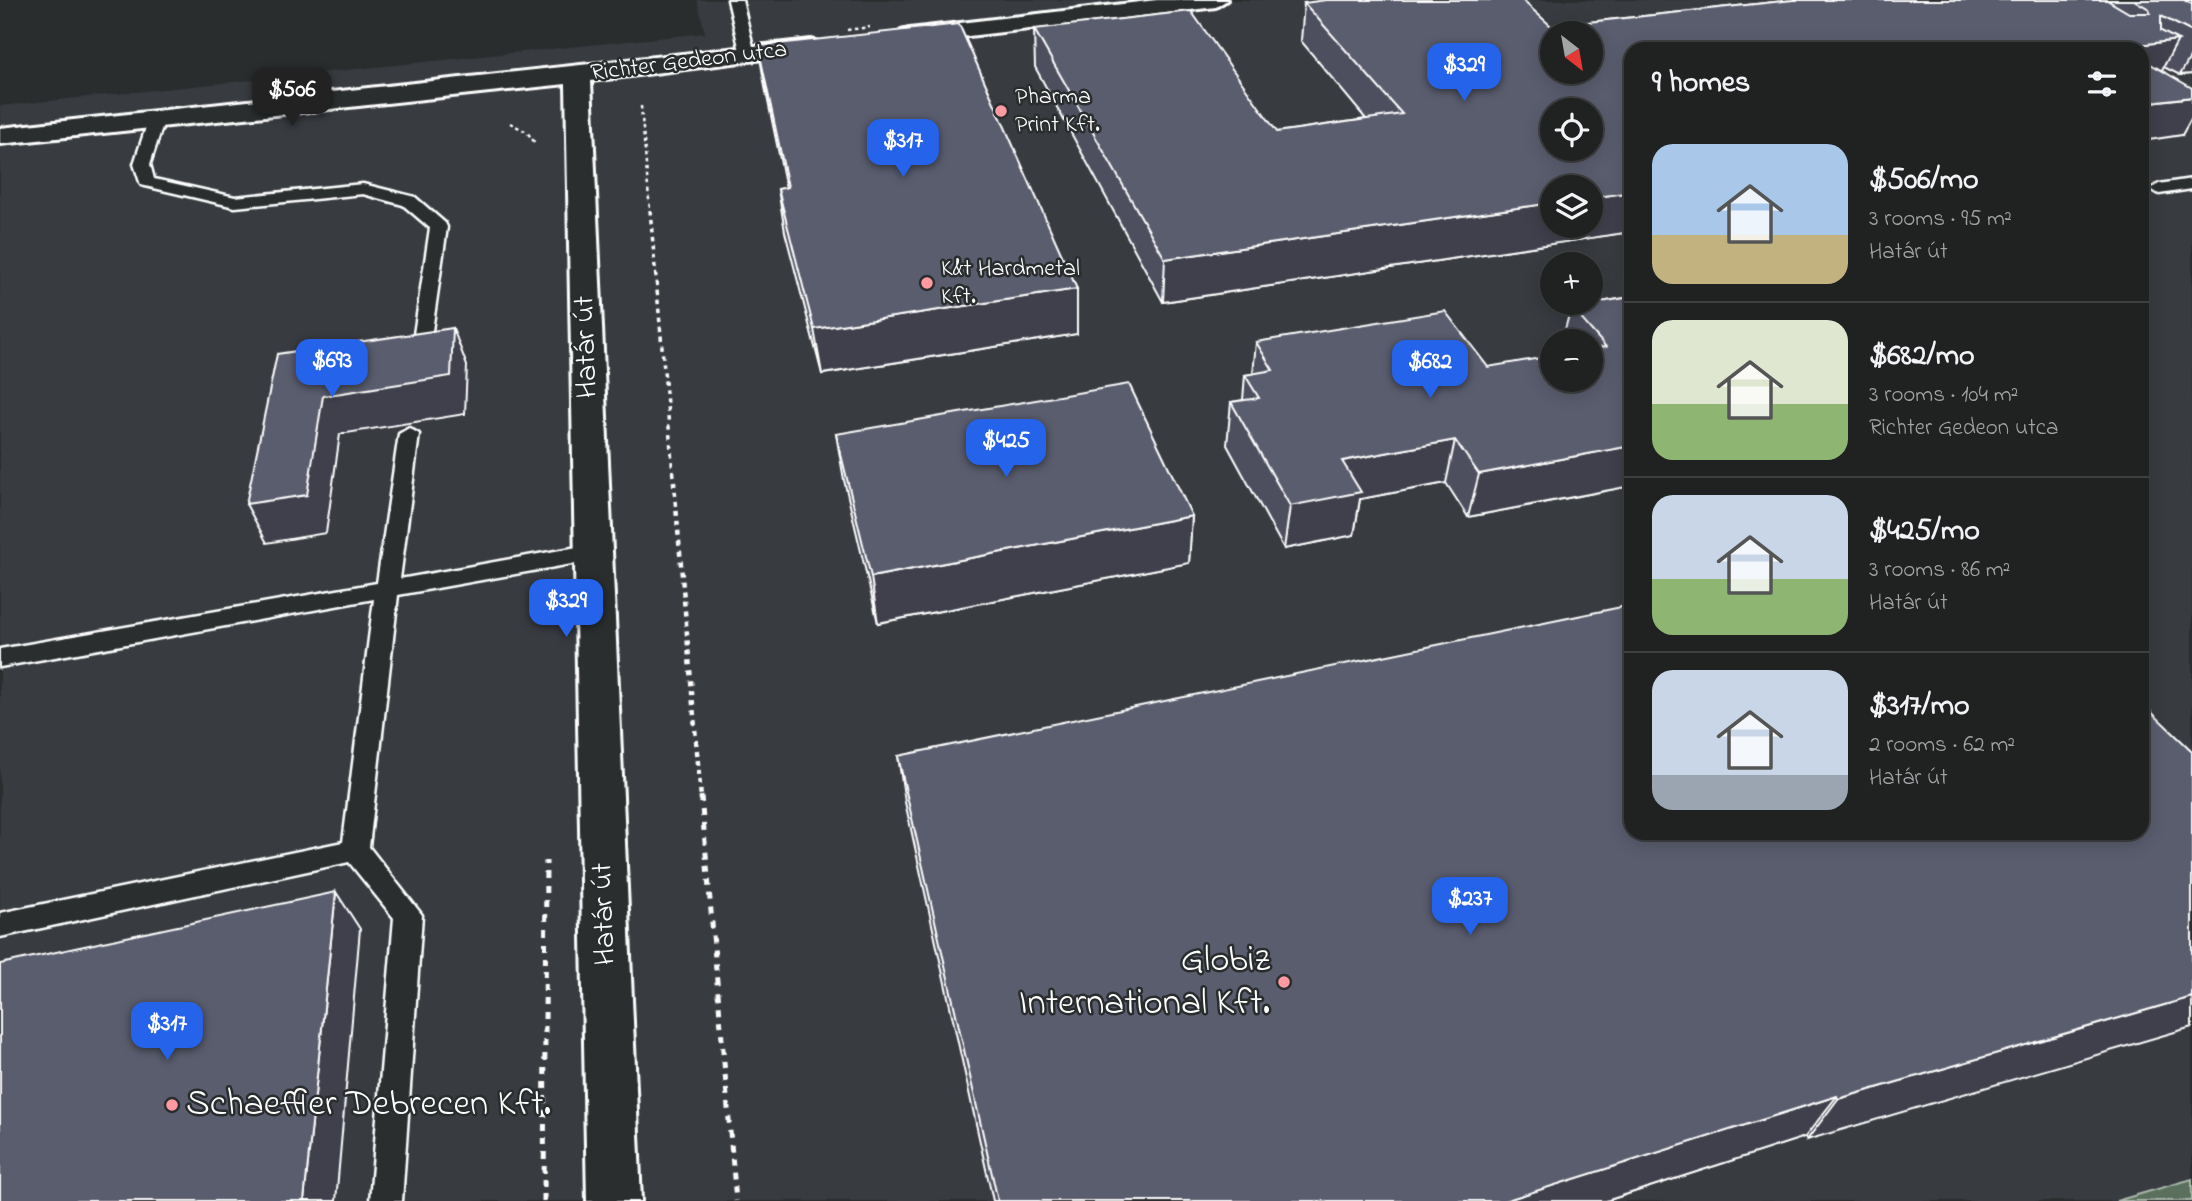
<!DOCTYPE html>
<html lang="en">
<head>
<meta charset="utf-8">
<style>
  body { margin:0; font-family:"Indie Flower",sans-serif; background:#282a2a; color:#f1f3f6; height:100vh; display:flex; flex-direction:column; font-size:26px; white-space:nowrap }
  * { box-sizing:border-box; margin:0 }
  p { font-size:23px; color:#a2a4a5 }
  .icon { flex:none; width:38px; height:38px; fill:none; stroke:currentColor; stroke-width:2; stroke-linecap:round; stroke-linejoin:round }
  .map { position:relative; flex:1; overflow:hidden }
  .panel { position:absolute; left:1624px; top:42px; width:525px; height:798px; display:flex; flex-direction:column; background:#202222; border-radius:21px; box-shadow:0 4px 18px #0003,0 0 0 2px #3d3f40 }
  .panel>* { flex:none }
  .needle { width:46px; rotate:149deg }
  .fabs { position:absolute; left:1540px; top:21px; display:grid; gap:14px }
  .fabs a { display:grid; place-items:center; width:63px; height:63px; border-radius:50%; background:#202222; box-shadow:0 4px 18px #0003,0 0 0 2px #3d3f40; font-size:35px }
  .price { position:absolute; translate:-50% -60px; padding:0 16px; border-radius:14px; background:#2563eb; color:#fff; font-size:23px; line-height:46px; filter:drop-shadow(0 2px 4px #0008) }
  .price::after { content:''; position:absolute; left:50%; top:42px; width:21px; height:16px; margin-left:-10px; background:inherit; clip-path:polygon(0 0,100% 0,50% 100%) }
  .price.current { background:#222; color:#fff }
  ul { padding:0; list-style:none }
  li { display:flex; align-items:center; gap:21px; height:175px; padding:0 28px }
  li+li { border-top:2px solid #3d3f40 }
  li span { display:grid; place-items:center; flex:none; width:196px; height:140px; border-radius:21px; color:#555 }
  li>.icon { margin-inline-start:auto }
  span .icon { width:84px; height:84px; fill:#fffc; stroke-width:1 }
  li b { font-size:30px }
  h2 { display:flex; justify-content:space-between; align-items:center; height:84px; padding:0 28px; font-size:30px }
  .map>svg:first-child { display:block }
</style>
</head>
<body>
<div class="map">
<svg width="2192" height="1201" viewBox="0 0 2192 1201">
  <rect width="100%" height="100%" fill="#2a2d2e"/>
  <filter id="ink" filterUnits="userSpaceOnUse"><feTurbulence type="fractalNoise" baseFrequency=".0143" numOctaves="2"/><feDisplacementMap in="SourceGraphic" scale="14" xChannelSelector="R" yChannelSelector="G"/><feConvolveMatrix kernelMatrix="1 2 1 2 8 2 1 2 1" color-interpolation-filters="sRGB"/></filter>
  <g filter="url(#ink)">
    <path fill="#383b41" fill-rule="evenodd" d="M 697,0 L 2192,0 L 2192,1201 L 0,1201 L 0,106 L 705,33 ZM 1552,33 L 1591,33 L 1591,72 L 1552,72 ZM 1631,49 L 2142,49 L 2142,833 L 1631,833 ZM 1552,110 L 1591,110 L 1591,149 L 1552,149 ZM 1552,187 L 1591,187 L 1591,226 L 1552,226 ZM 1552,264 L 1591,264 L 1591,303 L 1552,303 ZM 1552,341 L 1591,341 L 1591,380 L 1552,380 Z"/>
    <path fill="#5a705b" stroke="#acb8ad" stroke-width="2" d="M 2192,1179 L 2192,1201 L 2116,1201 Z"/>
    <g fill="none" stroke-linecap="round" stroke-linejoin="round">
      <defs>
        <g id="lane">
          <path d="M 728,0 L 742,0 L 755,55 L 753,58 L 741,55 Z"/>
          <path d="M 157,113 L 165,118 L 150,164 L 154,179 L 235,197 L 363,184 L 415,197 L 445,223 L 447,227 L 427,365 L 413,365 L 410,361 L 430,228 L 403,205 L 363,194 L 235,207 L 141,185 L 134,164 L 149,118 Z"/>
          <path d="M 2192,179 L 2192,189 L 2159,194 L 2151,189 L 2159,184 Z"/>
          <path d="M 409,428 L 419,434 L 400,579 L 594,544 L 602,547 L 605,552 L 602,557 L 594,560 L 398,595 L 369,847 L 422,915 L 402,1201 L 370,1201 L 394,918 L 349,862 L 0,937 L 0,913 L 343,842 L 374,599 L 0,667 L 0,649 L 377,583 L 399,434 Z"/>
        </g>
        <g id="street">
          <path d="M 1157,0 L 1227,0 L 1216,7 L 909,43 L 901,41 L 897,36 L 901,31 L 909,29 Z"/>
          <path d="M 811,40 L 819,42 L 823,47 L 819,52 L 591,81 L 641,1201 L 587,1201 L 566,84 L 0,144 L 0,128 Z"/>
        </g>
      </defs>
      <use href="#lane" stroke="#fff" stroke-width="5"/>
      <use href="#street" stroke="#fff" stroke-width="6"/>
      <g stroke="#fff" stroke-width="2.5" stroke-dasharray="3.5 3.5" stroke-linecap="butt">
        <path d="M 847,30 L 870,27"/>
        <path d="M 641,106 L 650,211"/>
        <path d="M 510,123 L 527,132 L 535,143"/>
      </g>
      <path stroke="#fff" stroke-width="3.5" stroke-dasharray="4.5 4.5" stroke-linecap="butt" d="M 650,210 L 673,473"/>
      <path stroke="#fff" stroke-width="4.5" stroke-dasharray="5 5" stroke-linecap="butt" d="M 673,471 L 701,798"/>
      <g stroke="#fff" stroke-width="5" stroke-dasharray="7 7" stroke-linecap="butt">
        <path d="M 701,796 L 736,1201"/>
        <path d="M 544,1201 L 546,861"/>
      </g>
      <use href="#lane" fill="#2a2d2e" fill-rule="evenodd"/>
      <use href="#street" fill="#2a2d2e" fill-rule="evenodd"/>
    </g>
    <g fill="#4d505f" stroke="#fff" stroke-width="2">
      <path d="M 1793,0 L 2192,0 L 2192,74 L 2180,75 L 2164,67 L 2162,70 L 2182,135 L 1631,49 L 1631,232 L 1163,302 L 1035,67 L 1034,29 L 1277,132 L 1366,119 L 1301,41 L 1304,3 L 1551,26 Z"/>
      <path d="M 758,46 L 1077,289 L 1077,334 L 822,374 L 785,232 L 778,189 L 786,188 L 765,87 Z"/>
      <path d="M 1631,297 L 1631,486 L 1468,517 L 1446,483 L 1360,499 L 1354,535 L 1284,549 L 1227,445 L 1231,402 L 1243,400 L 1245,375 L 1253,374 L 1256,342 L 1488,367 L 1591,380 L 1591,341 L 1562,341 L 1571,307 Z"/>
      <path d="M 836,434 L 1192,516 L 1189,563 L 878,623 L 844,480 Z"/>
      <path d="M 898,756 L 2142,833 L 1807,1140 L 1805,1137 L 1606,1201 L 993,1201 L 905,802 Z"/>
    </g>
    <g fill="#3f414d" stroke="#fff" stroke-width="2">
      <path d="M 2178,40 L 2157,79 L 2142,81 L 2142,49 L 2122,49 L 2123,47 Z"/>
      <path d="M 2192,54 L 2192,74 L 2180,75 Z"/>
      <path d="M 2192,97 L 2192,117 L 2182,135 L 2142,141 L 2142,103 Z"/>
      <path d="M 1631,192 L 1631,232 L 1163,302 L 1165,259 L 1552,203 L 1552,226 L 1591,226 L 1591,198 Z"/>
      <path d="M 1077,289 L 1077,334 L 822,374 L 814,329 Z"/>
      <path d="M 453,328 L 467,366 L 465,414 L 340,434 L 326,533 L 267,543 L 246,504 L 323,396 Z"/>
      <path d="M 1455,440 L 1446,483 L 1360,499 L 1354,535 L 1284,549 L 1290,506 L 1342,461 Z"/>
      <path d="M 1631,446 L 1631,486 L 1468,517 L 1479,474 Z"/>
      <path d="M 1192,516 L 1189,563 L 878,623 L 871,577 Z"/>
      <path d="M 336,892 L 360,929 L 336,1201 L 304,1201 Z"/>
      <path d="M 2192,997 L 2192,1027 L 1807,1140 L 1838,1099 Z"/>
      <path d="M 1837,1096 L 1805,1137 L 1606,1201 L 1504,1201 Z"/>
    </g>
    <g fill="#5a5d6e" stroke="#fff" stroke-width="2" fill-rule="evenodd">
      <path d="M 1326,0 L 1522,0 L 1551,26 L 1793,0 L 2107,0 L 2129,13 L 2150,13 L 2149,9 L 2134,0 L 2184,0 L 2192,4 L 2192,32 L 2161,16 L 2161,31 L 2178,40 L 2123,47 L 2125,49 L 1631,49 L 1631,192 L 1591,198 L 1591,187 L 1552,187 L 1552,203 L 1165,259 L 1034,29 L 1191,11 L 1277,132 L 1402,114 L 1304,3 ZM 1552,33 L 1591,33 L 1591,72 L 1552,72 ZM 1552,110 L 1591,110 L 1591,149 L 1552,149 Z"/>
      <path d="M 959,24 L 1077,289 L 814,329 L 778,189 L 788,187 L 758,46 Z"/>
      <path d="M 2142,59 L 2192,88 L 2192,97 L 2142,103 Z"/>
      <path d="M 1631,297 L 1631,446 L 1479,474 L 1455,440 L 1342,461 L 1361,492 L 1290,506 L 1231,402 L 1259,398 L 1245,375 L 1273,370 L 1256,342 L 1445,311 L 1488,367 L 1552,356 L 1552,380 L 1591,380 L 1591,349 L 1606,347 L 1571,307 Z"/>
      <path d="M 453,328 L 451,376 L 323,396 L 307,495 L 246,504 L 277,354 Z"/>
      <path d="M 1129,384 L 1192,516 L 871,577 L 836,434 Z"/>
      <path d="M 1631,605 L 1631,833 L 2142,833 L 2142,703 L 2192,751 L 2192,997 L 1838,1099 L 1837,1096 L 1504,1201 L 998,1201 L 898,756 Z"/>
      <path d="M 336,892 L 304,1201 L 0,1201 L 0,964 Z"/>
    </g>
  </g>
  <g fill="#ff9aa2" stroke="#2a2d2e" stroke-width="2.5">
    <circle cx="1001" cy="111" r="7"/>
    <circle cx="927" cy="283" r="7"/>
    <circle cx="1284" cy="982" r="7"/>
    <circle cx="172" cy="1105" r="7"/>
  </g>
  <g text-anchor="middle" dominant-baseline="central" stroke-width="5" stroke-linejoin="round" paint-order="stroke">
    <g font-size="24" fill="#fff" stroke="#2a2d2e">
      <text transform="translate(689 62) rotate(-7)">Richter Gedeon utca</text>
    </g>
    <g font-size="24" fill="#fff" stroke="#2a2d2e" text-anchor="start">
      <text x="1015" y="97">Pharma<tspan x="1015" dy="28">Print Kft.</tspan></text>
      <text x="941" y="269">K&amp;t Hardmetal<tspan x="941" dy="28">Kft.</tspan></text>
    </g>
    <g font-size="30" fill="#fff" stroke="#2a2d2e">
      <text transform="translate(587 347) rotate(-92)">Határ út</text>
      <text transform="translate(605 914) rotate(-92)">Határ út</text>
    </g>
    <g font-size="37" fill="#fff" stroke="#2a2d2e" text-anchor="end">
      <text x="1270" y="961">Globiz<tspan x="1270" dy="43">International Kft.</tspan></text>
      <text x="186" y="1105" text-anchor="start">Schaeffler Debrecen Kft.</text>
    </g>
  </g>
</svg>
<div class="fabs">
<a><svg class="needle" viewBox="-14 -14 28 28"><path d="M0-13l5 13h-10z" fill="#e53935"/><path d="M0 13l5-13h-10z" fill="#a2a4a5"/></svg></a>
<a><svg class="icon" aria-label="locate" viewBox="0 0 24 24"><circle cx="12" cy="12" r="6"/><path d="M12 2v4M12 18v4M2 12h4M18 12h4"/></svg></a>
<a><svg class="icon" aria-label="layers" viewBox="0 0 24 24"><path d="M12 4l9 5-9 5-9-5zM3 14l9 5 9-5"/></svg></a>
<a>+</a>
<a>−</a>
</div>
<b class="price" style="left:1464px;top:103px">$329</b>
<b class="price current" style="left:292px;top:128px">$506</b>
<b class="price" style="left:903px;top:179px">$317</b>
<b class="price" style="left:332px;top:399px">$693</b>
<b class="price" style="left:1430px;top:400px">$682</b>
<b class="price" style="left:1006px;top:479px">$425</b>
<b class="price" style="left:566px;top:639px">$329</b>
<b class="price" style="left:1470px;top:937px">$237</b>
<b class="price" style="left:167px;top:1062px">$317</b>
<section class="panel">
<h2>9 homes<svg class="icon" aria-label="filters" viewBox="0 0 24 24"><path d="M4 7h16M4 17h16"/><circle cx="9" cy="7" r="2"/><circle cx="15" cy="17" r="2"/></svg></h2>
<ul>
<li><span style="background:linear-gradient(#a9c7e8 65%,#c2b280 0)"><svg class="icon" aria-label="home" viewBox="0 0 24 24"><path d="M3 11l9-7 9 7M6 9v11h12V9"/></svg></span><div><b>$506/mo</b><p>3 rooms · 95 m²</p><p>Határ út</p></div></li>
<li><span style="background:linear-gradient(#dfe7d0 60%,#8fb573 0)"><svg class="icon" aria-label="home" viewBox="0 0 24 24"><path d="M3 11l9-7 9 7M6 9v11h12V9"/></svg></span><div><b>$682/mo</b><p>3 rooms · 104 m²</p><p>Richter Gedeon utca</p></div></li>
<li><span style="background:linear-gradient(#c9d6e8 60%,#8fb573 0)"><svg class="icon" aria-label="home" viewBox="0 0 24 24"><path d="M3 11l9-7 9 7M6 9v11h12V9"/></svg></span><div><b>$425/mo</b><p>3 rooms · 86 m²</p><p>Határ út</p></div></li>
<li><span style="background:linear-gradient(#c9d6e8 75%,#9aa5b1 0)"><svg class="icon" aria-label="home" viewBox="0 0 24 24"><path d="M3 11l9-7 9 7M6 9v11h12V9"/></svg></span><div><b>$317/mo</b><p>2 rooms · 62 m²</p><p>Határ út</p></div></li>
</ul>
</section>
</div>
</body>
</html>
